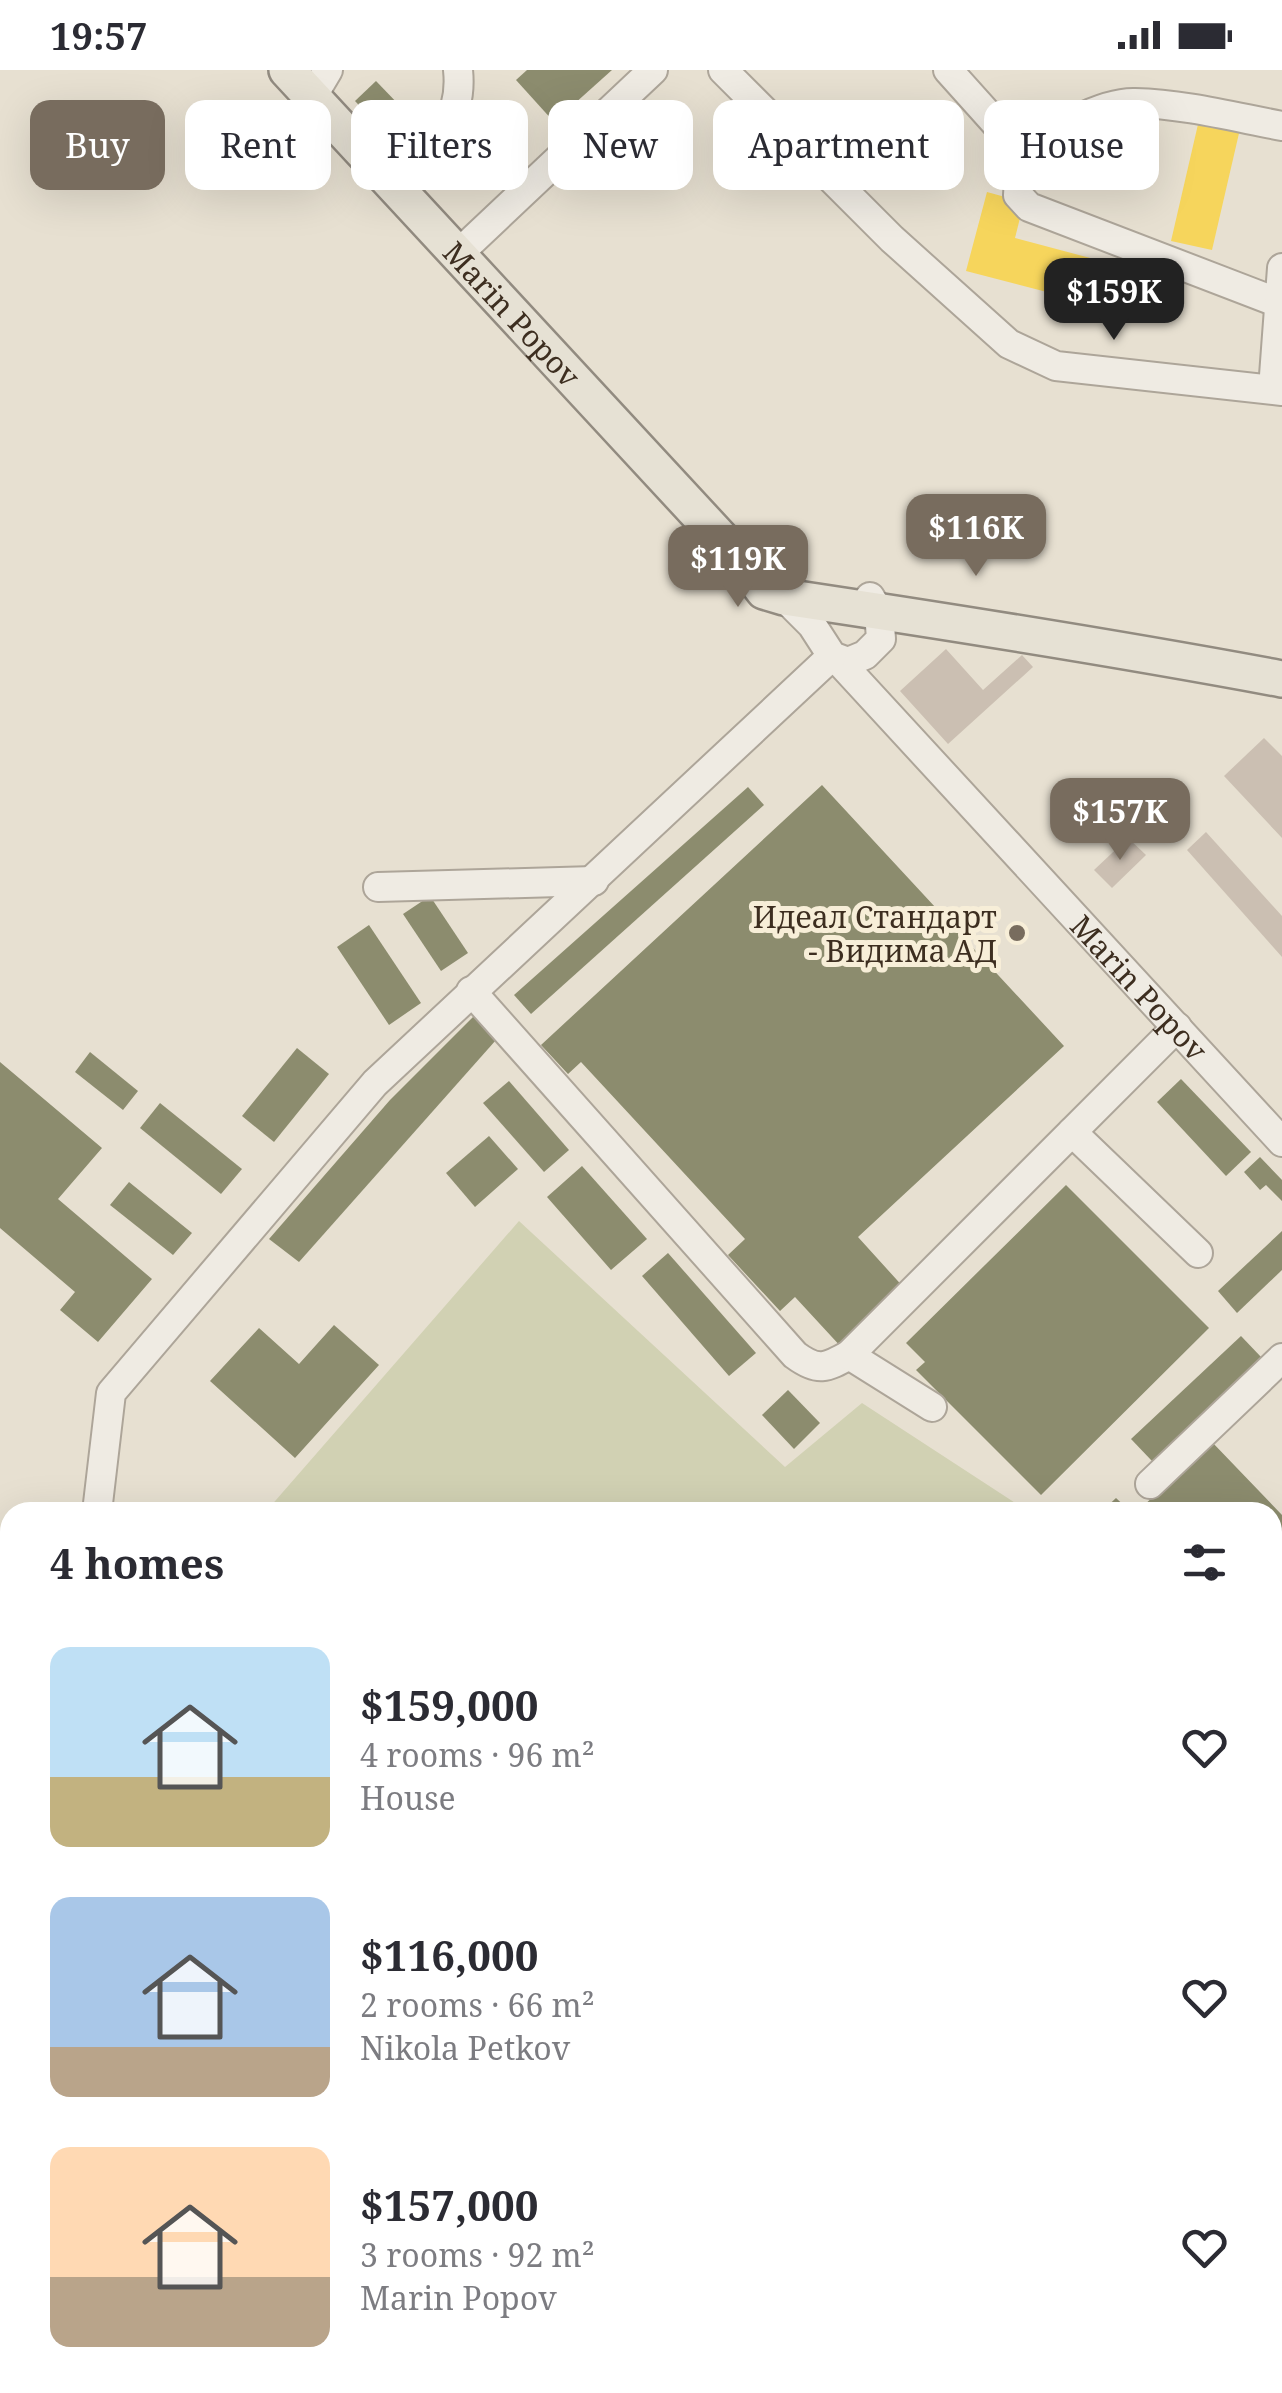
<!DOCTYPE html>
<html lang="en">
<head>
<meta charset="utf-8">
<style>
  body { margin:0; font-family:"Noto Serif",serif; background:#f7f7f7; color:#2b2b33; height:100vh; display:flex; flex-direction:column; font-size:38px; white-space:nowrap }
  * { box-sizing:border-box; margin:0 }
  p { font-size:32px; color:#7c7c81 }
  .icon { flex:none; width:55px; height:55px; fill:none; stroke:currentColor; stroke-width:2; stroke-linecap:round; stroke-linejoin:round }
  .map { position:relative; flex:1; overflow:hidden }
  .details { position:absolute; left:0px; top:1432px; width:1282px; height:892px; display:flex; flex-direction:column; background:#fff; border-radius:30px 30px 0 0; box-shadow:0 10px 40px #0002 }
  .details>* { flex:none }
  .hud { position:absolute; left:30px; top:30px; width:1222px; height:90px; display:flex; gap:20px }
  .price { position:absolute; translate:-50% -85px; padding:0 22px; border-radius:20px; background:#786c5e; color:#fff; font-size:32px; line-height:65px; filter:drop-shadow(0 2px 5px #0008) }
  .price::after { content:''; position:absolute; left:50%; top:60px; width:30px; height:22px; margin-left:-15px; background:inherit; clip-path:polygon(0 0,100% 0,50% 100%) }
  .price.active { background:#222; color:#fff }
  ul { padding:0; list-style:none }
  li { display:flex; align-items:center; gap:30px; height:250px; padding:0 50px }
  li span { display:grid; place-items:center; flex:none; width:280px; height:200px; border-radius:20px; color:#555 }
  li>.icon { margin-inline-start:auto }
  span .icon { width:120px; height:120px; fill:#fffc; stroke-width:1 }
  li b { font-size:42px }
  h2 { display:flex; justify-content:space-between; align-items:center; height:120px; padding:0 50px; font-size:42px }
  .pill { padding:0 35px; border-radius:20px; background:#fff; box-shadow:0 10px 40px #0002; font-size:35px; line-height:90px }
  .pill.active { background:#786c5e; color:#fff }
  .status { display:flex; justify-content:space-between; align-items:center; height:70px; padding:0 50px; background:#fff; direction:ltr }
  .status svg { height:28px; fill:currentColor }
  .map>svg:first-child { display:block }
</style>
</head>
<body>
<div class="status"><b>19:57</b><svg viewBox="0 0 49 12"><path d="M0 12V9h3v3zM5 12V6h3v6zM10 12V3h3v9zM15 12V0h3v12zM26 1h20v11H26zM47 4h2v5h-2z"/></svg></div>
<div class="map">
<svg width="1282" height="2323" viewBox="0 0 1282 2323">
  <rect width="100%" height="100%" fill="#e7e0d1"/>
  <path fill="#d6d7b3" d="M 0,2240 L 10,2251 L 10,2315 L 71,2315 L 77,2323 L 18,2323 L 0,2312 Z"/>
  <path fill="#d1d1b3" d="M 519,1151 L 785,1397 L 862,1333 L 1029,1442 L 276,1442 L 269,1438 Z"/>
  <g fill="#bcccc2">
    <path d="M 0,2153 L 10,2160 L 10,2251 L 0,2240 Z"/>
    <path d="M 71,2315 L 196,2315 L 205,2323 L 77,2323 Z"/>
  </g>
  <g fill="#f6d55c">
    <path d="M 1199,50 L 1240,59 L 1212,180 L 1171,171 Z"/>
    <path d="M 987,122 L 1024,132 L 1015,168 L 1173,210 L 1162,252 L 966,201 Z"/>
    <path d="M 1282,1674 L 1282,1747 L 1272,1756 L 1272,1684 Z"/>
    <path d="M 1282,1781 L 1282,1832 L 1272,1841 L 1272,1790 Z"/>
    <path d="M 1272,2042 L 1282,2052 L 1282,2108 L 1272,2098 Z"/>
    <path d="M 1272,2290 L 1282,2300 L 1282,2323 L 1249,2323 L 1241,2315 L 1272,2315 Z"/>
  </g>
  <g fill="#8c8c6e">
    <path d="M 527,0 L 612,0 L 554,52 L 516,10 Z"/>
    <path d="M 376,11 L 428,65 L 406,86 L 355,31 Z"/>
    <path d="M 498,42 L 515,61 L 455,116 L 438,98 Z"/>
    <path d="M 822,715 L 1064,976 L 858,1167 L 906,1220 L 843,1279 L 795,1227 L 780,1241 L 728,1185 L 745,1169 L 581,992 L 568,1004 L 541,975 Z"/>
    <path d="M 748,717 L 764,735 L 531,944 L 514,925 Z"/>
    <path d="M 430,826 L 468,883 L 441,901 L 403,844 Z"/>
    <path d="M 369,855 L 421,933 L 389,955 L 337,877 Z"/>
    <path d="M 478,942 L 496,970 L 299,1192 L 269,1169 L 390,1030 Z"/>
    <path d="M 297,978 L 329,1004 L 274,1072 L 242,1046 Z"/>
    <path d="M 90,982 L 138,1021 L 123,1040 L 75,1002 Z"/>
    <path d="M 0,992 L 102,1078 L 58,1129 L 152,1209 L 98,1272 L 60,1240 L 75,1222 L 0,1158 Z"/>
    <path d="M 1181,1009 L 1251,1082 L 1226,1106 L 1157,1032 Z"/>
    <path d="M 509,1011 L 569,1080 L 544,1102 L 483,1033 Z"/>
    <path d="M 160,1033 L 242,1099 L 221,1124 L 140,1058 Z"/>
    <path d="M 489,1066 L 518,1099 L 475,1137 L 446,1103 Z"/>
    <path d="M 1260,1087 L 1282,1110 L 1282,1131 L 1266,1115 L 1260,1120 L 1244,1102 Z"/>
    <path d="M 582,1096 L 647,1169 L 611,1200 L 547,1127 Z"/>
    <path d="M 129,1112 L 192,1163 L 173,1185 L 110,1135 Z"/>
    <path d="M 1066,1115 L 1209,1258 L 1041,1425 L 916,1300 L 925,1292 L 906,1273 Z"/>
    <path d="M 1282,1161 L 1282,1200 L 1237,1243 L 1218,1221 Z"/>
    <path d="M 668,1183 L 756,1283 L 729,1306 L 642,1206 Z"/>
    <path d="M 334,1255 L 379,1295 L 295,1388 L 210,1311 L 259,1258 L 299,1294 Z"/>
    <path d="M 1241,1266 L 1262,1288 L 1152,1391 L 1131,1369 Z"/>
    <path d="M 788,1320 L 820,1353 L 794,1379 L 762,1345 Z"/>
    <path d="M 1211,1371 L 1282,1445 L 1282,1517 L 1272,1527 L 1272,1442 L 1137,1442 Z"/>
    <path d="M 1116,1428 L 1131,1442 L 1101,1442 Z"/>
    <path d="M 1282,1556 L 1282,1602 L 1272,1612 L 1272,1557 L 1276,1561 Z"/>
  </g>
  <g fill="#cbbfb2">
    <path d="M 946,579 L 983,620 L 1022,585 L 1033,597 L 948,674 L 900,621 Z"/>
    <path d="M 1264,668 L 1282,686 L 1282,768 L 1224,706 Z"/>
    <path d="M 1206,762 L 1282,846 L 1282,887 L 1187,780 Z"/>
    <path d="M 1128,768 L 1146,785 L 1112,818 L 1094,800 Z"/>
  </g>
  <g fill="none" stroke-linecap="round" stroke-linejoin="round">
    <defs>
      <g id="minor">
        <path d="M 723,0 L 892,169 L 1009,274 L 1056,296 L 1282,321"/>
        <path d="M 948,0 L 1026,87"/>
        <path d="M 312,27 L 328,0"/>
        <path d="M 390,112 C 428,78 464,57 458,0"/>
        <path d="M 457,185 L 653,0"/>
        <path d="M 1279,233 L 1029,137 L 1018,125 C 1019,112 1018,99 1026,87 C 1044,62 1104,32 1135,33 C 1184,34 1234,47 1282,56"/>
        <path d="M 1273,319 L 1282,198"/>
        <path d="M 784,527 L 812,555 L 832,586 L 848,592 L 865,585 L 881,569 L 879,542 L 870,527"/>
        <path id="s1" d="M 838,590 L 1282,1072"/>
        <path d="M 378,817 L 594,811"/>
        <path d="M 471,921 L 795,1285 C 818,1302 826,1298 849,1285 L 1177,957"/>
        <path d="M 1072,1062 L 1198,1183"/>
        <path d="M 849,1285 L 932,1337"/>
        <path d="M 1150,1414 L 1282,1288"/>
        <path d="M 97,1442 L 111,1323 L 375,1013 L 832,586"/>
        <path d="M 1272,1628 L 1282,1619"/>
        <path d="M 0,1790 L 10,1785"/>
        <path d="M 1272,1862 L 1282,1853"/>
        <path d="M 1272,1951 L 1282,2005"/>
        <path d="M 1173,2315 L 1182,2323"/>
      </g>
      <g id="major">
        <path id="s2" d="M 287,0 L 737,486 L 764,521 L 784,527 C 951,552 1116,578 1282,609"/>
      </g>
    </defs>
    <use href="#minor" stroke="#ada599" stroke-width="32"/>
    <use href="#major" stroke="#928b80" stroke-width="40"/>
    <use href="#minor" stroke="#efebe3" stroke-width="28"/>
    <use href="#major" stroke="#e6e1d4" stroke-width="35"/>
  </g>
  <circle fill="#786c5e" stroke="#f7eed8" stroke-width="4" cx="1017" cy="863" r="10"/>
  <g text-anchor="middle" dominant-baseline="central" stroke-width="10" stroke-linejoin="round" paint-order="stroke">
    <g font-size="30" fill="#3d2e20" stroke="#f7eed8">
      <text stroke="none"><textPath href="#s2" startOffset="332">Marin Popov</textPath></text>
      <text stroke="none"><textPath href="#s1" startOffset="445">Marin Popov</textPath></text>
    </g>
    <g font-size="30" fill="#3d2e20" stroke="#f7eed8" text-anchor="end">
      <text x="997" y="846">Идеал Стандарт<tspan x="997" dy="34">- Видима АД</tspan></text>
    </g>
  </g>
</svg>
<b class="price active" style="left:1114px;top:273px">$159K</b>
<b class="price" style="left:976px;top:509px">$116K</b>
<b class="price" style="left:738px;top:540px">$119K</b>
<b class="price" style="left:1120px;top:793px">$157K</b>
<div class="hud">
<a class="pill active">Buy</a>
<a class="pill">Rent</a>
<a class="pill">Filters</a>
<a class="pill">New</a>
<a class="pill">Apartment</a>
<a class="pill">House</a>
</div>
<section class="details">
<h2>4 homes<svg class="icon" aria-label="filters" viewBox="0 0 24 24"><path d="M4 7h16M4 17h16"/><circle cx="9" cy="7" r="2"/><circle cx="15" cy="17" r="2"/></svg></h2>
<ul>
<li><span style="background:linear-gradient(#bfe0f5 65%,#c2b280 0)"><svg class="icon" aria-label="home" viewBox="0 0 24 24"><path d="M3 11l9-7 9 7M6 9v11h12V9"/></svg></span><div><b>$159,000</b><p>4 rooms · 96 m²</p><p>House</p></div><svg class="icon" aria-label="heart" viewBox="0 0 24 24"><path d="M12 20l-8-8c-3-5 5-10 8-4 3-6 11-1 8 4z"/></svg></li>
<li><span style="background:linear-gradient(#a9c7e8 75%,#b9a48a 0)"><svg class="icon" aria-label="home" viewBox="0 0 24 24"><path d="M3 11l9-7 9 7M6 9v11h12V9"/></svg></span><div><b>$116,000</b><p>2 rooms · 66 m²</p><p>Nikola Petkov</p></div><svg class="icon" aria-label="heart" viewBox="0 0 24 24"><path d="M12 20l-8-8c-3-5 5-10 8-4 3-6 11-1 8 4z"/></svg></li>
<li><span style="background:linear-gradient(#ffd9b3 65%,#b9a48a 0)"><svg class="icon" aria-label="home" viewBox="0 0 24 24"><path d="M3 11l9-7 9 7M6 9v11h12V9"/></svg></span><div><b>$157,000</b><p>3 rooms · 92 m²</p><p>Marin Popov</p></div><svg class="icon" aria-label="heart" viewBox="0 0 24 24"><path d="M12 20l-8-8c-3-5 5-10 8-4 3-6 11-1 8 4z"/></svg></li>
</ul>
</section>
</div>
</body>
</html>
